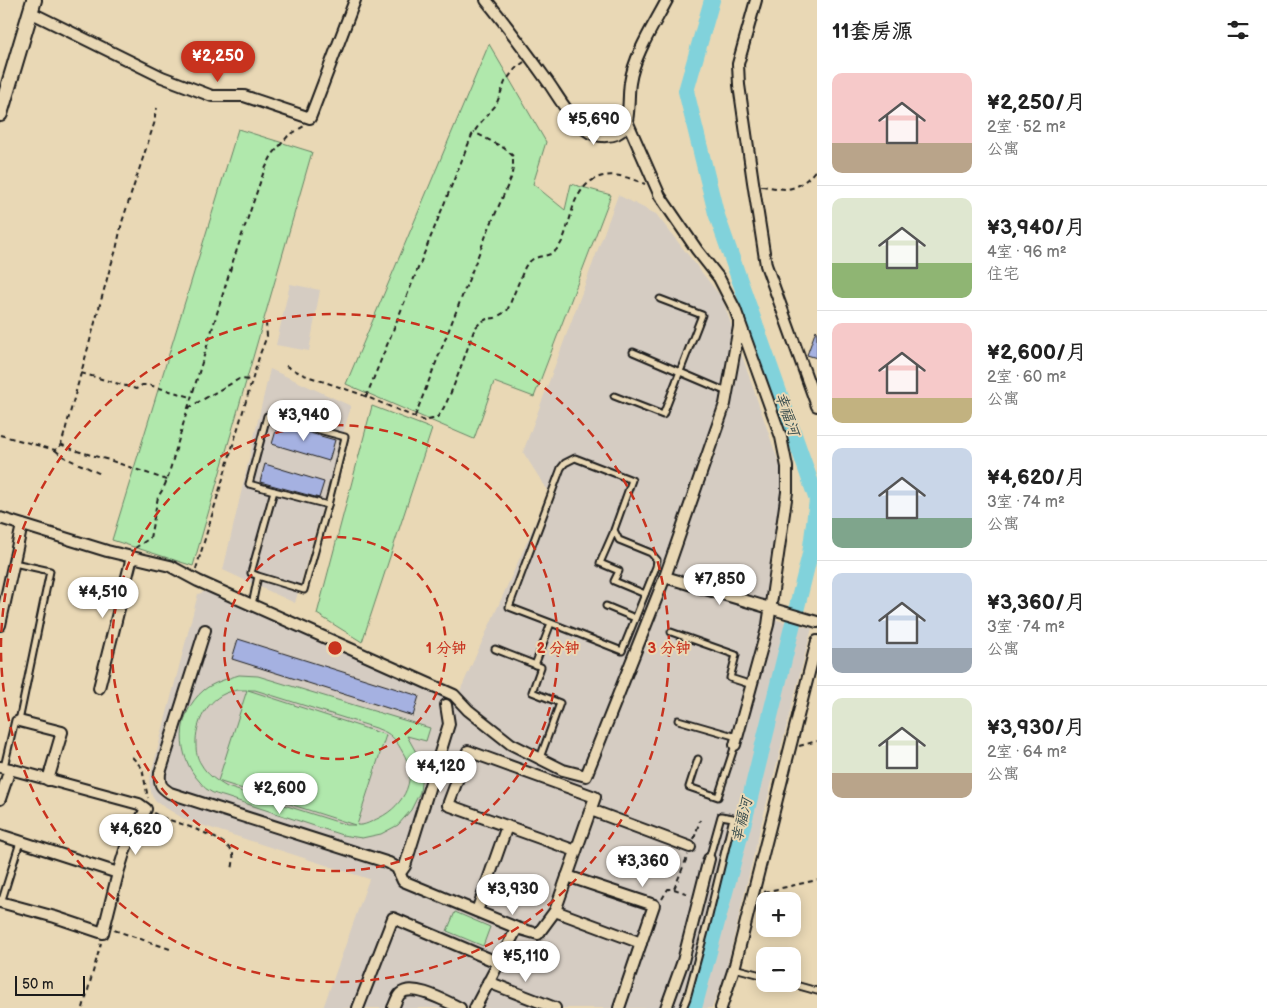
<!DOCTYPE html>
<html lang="zh">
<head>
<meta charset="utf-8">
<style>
  body { margin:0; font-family:"Balsamiq Sans","LXGW WenKai TC",sans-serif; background:#f6f6f6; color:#222; height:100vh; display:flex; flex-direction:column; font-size:19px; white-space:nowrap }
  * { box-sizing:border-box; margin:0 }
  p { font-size:16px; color:#767676 }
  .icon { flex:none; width:28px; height:28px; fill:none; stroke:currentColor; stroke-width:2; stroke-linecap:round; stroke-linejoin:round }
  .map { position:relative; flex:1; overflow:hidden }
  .drawer { display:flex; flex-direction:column; background:#fff; width:450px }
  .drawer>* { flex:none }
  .buttons { position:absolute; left:756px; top:892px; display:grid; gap:10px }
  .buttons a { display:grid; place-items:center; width:45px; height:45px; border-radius:10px; background:#fff; box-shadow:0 2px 12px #0003; font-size:25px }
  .scale { position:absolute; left:15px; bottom:12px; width:70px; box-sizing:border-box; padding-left:5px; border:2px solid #1c1c1c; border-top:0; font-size:14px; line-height:18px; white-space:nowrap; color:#1c1c1c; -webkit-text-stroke:4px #e9d8b5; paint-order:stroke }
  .price { position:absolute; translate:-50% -42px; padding:0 11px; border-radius:18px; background:#fff; color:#222; font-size:16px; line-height:32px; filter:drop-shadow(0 1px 2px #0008) }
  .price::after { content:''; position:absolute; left:50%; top:30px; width:15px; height:11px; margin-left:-8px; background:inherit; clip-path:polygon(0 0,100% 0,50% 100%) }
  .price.selected { background:#c8321e; color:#fff }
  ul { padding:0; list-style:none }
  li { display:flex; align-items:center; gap:15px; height:125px; padding:0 15px }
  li+li { border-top:1px solid #e0e0e0 }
  li span { display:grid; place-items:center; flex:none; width:140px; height:100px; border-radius:10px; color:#555 }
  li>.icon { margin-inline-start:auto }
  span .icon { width:60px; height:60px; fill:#fffc; stroke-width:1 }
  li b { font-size:21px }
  h2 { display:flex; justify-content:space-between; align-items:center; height:60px; padding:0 15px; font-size:21px }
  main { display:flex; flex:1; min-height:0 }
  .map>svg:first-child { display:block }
</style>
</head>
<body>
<main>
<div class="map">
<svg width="817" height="1008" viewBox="0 0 817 1008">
  <rect width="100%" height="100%" fill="#e9d8b5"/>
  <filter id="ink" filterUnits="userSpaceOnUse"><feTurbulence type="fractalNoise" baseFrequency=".02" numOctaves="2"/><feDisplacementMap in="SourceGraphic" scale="10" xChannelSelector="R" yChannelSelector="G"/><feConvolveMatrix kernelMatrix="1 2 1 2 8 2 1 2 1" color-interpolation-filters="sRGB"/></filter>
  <g filter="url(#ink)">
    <g fill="#d5ccc2">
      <path d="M 618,195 L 656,214 L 722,298 L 781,469 L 777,620 L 812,628 L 762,821 L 725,975 L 712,1008 L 323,1008 L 369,879 L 186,820 L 156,802 L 152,796 L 149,782 L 198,594 L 206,591 L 455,702 L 549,493 L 523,452 Z"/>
      <path d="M 290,284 L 320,290 L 309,351 L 276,345 Z"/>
      <path d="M 270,369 L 351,406 L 295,603 L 223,570 Z"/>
    </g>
    <g fill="#b0e8ac" stroke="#668264" fill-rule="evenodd">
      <path d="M 489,44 L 546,142 L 533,184 L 565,210 L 571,184 L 611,195 L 534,397 L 494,382 L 474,439 L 346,384 Z"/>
      <path d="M 238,129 L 312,152 L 193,566 L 112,540 Z"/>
      <path d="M 372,406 L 432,429 L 362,642 L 317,614 Z"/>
      <path d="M 239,675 L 258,676 L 430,728 L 426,741 L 407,736 L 417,754 L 422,773 L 420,792 L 411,810 L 398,825 L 381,834 L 362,838 L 342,835 L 226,797 C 220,795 213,794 208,790 C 205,789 203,785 200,782 C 176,756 175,714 204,690 C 214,682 227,679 239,675 ZM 240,690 L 247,690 L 218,781 L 355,825 L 347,825 L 227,787 C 217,781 207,775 201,764 C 197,758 196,752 196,745 C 195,723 207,699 229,692 C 232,691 237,690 240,690 ZM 248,690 L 255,690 L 376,728 C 380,730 384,731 387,733 C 394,737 398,744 402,751 C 419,777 405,805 379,818 C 372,821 365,826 357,825 L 386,735 Z"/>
      <path d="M 455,912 L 490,927 L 483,946 L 447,931 Z"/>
    </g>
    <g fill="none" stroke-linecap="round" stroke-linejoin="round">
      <path stroke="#81d2db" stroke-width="16" d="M 694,1008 L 746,814 L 810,554 L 817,500 L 716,213 L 686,91 L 712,0"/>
    </g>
    <g fill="#a5b1e1" stroke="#1c1c1c">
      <path d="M 816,330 L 817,331 L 817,358 L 807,355 Z"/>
      <path d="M 278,424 L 335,440 L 329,461 L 272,444 Z"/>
      <path d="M 265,464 L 324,482 L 319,498 L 260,482 Z"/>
      <path d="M 238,639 L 419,696 L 413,716 L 232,659 Z"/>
    </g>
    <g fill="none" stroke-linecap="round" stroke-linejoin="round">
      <defs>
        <g id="service">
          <path d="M 633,352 L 727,392"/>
          <path d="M 614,396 L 663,415 L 702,315 L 660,299"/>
          <path d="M 274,491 L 249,484 L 267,416 L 345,437 L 328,505"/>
          <path d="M 614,531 L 600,563 L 619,571 L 614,581 L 645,594"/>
          <path d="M 252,605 L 258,576 L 251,573 L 274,491 L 328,505 L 304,590 L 258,576"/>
          <path d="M 606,606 L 635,618"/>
          <path d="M 671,632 L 736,655 L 730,678 L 752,685"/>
          <path d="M 495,649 L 541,667 L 532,692 L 560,703 L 540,758"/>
          <path d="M 535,665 L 551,623 L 622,651 L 656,567 L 657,560 L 651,553 L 619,540 L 614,530 L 632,480 L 575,458 L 565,463 L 561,468 L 509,607 L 551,623"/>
          <path d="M 678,720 L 737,737"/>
          <path d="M 698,759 L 689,787 L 718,797 L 735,745"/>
          <path d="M 4,767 L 15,720 L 19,721 L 50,571 L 14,563"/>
          <path d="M 1,903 L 20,842"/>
          <path d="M 734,968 L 765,976"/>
          <path d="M 792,984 L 817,991"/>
          <path d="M 683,1008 L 687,998 L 707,924 L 733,818 L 721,816 L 709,859"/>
        </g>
        <g id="minor">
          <path d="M 486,0 C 508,27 528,54 548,82 C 559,98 570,118 586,130 C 596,138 616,139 624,128 C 630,120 628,94 630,83 C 634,55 654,25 667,0"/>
          <path d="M 756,0 L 738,64 L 739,85 L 753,182 L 766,265 L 817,406"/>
          <path d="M 30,12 L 162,77 L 212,96 L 244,96 L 310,118 L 355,0"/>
          <path d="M 627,121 L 660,196 L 697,250 L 719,278 L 735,309 L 781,437 L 787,467 L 787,492 L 768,625 L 735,745"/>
          <path d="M 0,518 L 107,551 L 170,566 L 198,581 L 454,695 L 468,710 L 511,744 L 563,770 L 586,776 L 665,577 L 725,404 L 739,327 L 739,320"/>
          <path d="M 665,577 L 817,622"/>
          <path d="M 0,625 L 22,525"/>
          <path d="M 205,630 L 160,773 C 159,785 161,787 170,793 L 389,863 L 397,868 L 403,881 L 517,928"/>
          <path d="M 99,688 L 132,557"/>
          <path d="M 19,721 L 62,732 L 48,780"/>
          <path d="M 0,767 L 10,769 L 0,799"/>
          <path d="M 591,810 L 690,847"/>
          <path d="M 0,835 L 118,873"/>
          <path d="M 400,873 L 405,866 L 449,724 L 446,705"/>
          <path d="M 567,876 L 654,905 L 641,943"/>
          <path d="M 0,902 L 55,917 L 103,933 L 118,873 L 126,847 L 146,809 L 139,804 L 10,769"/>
          <path d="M 477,911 L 507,826"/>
          <path d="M 555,911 L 641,943 L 619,1008"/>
          <path d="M 488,982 L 555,1008"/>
          <path d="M 358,1008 L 393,918 L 499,963"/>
          <path d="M 393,1008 C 395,1004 397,997 400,994 C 413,982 447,1002 460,1008"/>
          <path d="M 475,1008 L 517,928 L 538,934 L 555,911 L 595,797 L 468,751 L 448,805 L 576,851"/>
          <path d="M 666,1008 L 683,961 L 709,859"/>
          <path d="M 721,1008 L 735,965 L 817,641"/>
        </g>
        <path id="tertiary" d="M 0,114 L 34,0"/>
      </defs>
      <use href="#service" stroke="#1c1c1c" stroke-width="9"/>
      <use href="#minor" stroke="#1c1c1c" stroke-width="14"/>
      <use href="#tertiary" stroke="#1c1c1c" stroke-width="18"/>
      <g stroke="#1c1c1c" stroke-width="2" stroke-dasharray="5 4" stroke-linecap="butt">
        <path d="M 762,186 C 770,187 779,189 787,189 C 799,188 811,177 817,168"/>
        <path d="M 286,366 L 304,375 L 360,394 L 424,421 C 428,420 433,419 436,418 C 448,410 468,345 475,328 L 481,322 L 487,319 L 495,318 L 507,311 L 525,267 C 527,264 530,261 533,259 C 541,255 551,257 557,249 C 564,241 566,230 569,221 C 572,213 573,203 578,196 C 594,168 619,173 645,184"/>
        <path d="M 81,373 L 136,389 L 142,385 L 149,385 L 191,397"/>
        <path d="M 366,397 L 472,135 L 481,122 L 496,105 L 505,82 L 515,69 L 524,62"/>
        <path d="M 188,408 L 239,379 L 252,380"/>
        <path d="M 415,416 L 487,233 L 511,178 L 513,168 L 513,156 L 504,148 L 474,132"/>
        <path d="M 0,435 L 55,450 L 59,448 L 62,442 L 110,268 L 116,250 L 122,222 L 155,121 L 155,115 L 157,108"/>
        <path d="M 60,444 L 77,451 L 109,460 L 167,480"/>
        <path d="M 55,450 C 64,458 68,459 79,464 C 87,467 94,471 101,474"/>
        <path d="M 135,548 L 150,538 L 158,497 L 163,489 L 167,480 L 185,418 L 233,261 L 264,171 L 272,155 L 288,136 L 304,126"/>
        <path d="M 196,569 L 260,354 L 267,336 L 266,324"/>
        <path d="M 799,746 L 817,741"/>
        <path d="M 132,757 L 142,768 L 148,798"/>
        <path d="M 154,813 L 160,817 C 176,822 229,838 233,854 C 234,859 233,865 232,870"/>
        <path d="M 694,839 L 700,820"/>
        <path d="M 674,889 L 691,895"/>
        <path d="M 764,892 L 817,880"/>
        <path d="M 662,899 L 668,889 L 674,889 L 688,855"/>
        <path d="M 114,930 L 170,949"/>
        <path d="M 83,1008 L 101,943"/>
      </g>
      <use href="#service" stroke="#e9d8b5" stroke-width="5"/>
      <use href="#minor" stroke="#e9d8b5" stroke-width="10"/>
      <use href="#tertiary" stroke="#e9d8b5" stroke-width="14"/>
    </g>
  </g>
  <g fill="none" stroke="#c8321e" stroke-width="2.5" stroke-dasharray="9 6">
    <circle cx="335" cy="648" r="111"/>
    <circle cx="335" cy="648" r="223"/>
    <circle cx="335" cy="648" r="334"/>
  </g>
  <g text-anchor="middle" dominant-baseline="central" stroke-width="4" stroke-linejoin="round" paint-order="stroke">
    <g font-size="15" font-style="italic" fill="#354a4c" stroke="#e9d8b5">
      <text transform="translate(787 414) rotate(71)">幸福河</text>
      <text transform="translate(742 820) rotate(-76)">幸福河</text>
    </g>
  </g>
  <circle cx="335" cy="648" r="8" fill="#c8321e" stroke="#e9d8b5" stroke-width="2.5"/>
  <g font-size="15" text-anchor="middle" font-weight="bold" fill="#c8321e" stroke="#e9d8b5" stroke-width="4" stroke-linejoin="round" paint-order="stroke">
    <text x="446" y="653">1 分钟</text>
    <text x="558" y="653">2 分钟</text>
    <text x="669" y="653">3 分钟</text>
  </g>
</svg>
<div class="buttons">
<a>+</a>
<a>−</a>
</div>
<div class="scale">50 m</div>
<b class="price selected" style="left:218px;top:83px">¥2,250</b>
<b class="price" style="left:594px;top:146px">¥5,690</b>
<b class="price" style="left:304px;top:442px">¥3,940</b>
<b class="price" style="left:720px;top:606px">¥7,850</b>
<b class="price" style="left:103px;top:619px">¥4,510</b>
<b class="price" style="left:441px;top:793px">¥4,120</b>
<b class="price" style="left:280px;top:815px">¥2,600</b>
<b class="price" style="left:136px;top:856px">¥4,620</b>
<b class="price" style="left:643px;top:888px">¥3,360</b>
<b class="price" style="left:513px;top:916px">¥3,930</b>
<b class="price" style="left:526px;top:983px">¥5,110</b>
</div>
<section class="drawer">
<h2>11套房源<svg class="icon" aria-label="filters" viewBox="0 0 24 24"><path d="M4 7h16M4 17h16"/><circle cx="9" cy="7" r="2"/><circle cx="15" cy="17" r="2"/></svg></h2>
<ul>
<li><span style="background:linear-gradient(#f6c9c9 70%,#b9a48a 0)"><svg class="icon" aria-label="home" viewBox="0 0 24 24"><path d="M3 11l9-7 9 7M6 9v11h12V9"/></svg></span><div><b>¥2,250/月</b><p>2室 · 52 m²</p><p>公寓</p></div></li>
<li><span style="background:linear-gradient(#dfe7d0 65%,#8fb573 0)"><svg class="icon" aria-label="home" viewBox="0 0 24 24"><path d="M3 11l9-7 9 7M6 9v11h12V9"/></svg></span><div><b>¥3,940/月</b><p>4室 · 96 m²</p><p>住宅</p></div></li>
<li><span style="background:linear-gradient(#f6c9c9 75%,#c2b280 0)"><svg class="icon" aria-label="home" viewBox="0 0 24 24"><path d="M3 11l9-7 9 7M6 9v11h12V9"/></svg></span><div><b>¥2,600/月</b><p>2室 · 60 m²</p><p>公寓</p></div></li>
<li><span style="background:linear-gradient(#c9d6e8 70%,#7fa58c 0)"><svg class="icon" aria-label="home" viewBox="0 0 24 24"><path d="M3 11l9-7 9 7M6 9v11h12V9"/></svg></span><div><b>¥4,620/月</b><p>3室 · 74 m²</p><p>公寓</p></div></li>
<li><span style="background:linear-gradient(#c9d6e8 75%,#9aa5b1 0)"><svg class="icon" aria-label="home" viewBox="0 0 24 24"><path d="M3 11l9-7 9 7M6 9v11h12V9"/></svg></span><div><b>¥3,360/月</b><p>3室 · 74 m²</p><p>公寓</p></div></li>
<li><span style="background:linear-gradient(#dfe7d0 75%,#b9a48a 0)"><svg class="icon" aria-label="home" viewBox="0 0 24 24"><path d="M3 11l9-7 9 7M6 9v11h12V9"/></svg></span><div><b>¥3,930/月</b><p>2室 · 64 m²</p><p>公寓</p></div></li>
</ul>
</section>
</main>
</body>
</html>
